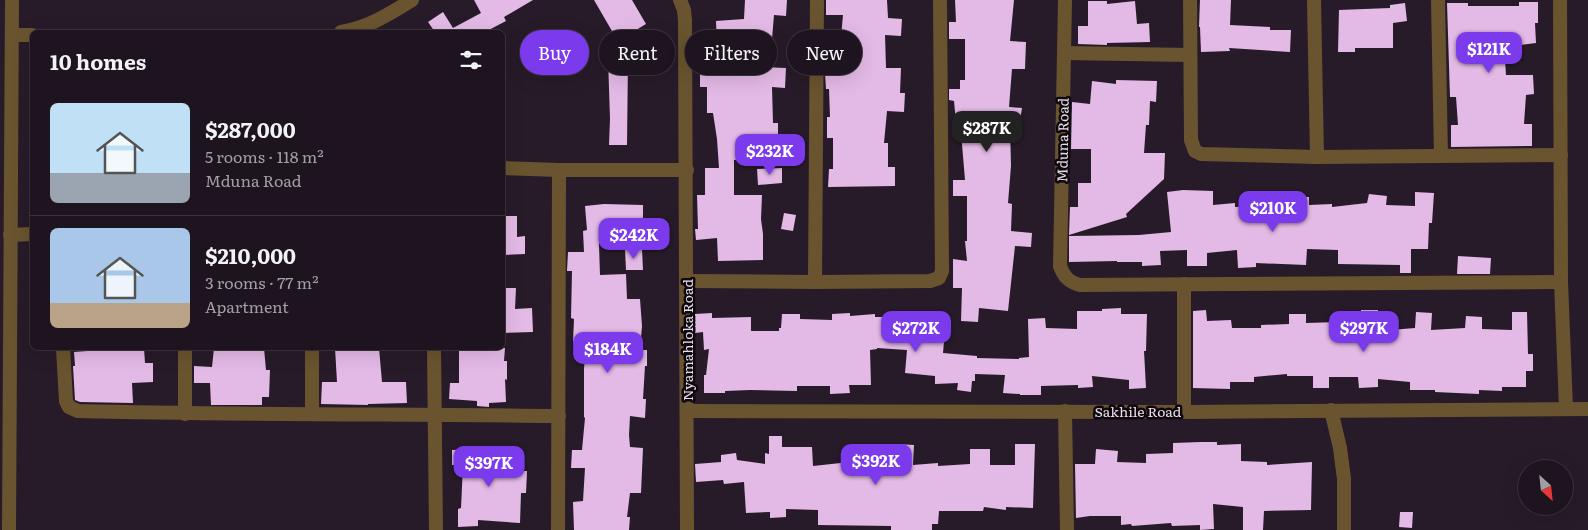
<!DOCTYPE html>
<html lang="en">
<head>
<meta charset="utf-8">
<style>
  body { margin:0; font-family:Literata,serif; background:#261d28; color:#f1f3f6; height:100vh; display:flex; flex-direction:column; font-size:19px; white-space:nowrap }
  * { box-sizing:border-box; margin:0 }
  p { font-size:16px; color:#a19ea4 }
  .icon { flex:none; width:28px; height:28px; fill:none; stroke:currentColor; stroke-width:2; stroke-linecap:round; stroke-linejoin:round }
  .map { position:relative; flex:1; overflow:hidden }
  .sheet { position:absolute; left:30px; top:30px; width:475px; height:320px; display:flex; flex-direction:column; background:#1e141f; border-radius:8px; box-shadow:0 5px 20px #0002,0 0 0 1px #3c333d }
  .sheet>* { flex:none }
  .banner { position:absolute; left:520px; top:30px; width:475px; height:45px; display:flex; gap:10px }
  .needle { width:32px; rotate:153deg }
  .fabs { position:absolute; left:1518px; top:460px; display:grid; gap:10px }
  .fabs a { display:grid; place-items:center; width:55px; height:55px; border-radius:50%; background:#1e141f; box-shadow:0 5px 20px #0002,0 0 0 1px #3c333d; font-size:25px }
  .price { position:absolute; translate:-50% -42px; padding:0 11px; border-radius:10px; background:#7c3aed; color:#fff; font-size:16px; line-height:32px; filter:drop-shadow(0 1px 2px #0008) }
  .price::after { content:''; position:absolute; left:50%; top:30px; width:15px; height:11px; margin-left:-8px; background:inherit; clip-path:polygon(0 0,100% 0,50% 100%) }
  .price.selected { background:#222; color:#fff }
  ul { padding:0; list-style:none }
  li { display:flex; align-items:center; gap:15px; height:125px; padding:0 20px }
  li+li { border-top:1px solid #3c333d }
  li span { display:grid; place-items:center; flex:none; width:140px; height:100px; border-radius:8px; color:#555 }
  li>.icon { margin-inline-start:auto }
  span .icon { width:60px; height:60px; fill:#fffc; stroke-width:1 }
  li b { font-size:21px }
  h2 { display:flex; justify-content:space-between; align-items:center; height:60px; padding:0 20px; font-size:21px }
  .pill { padding:0 18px; border-radius:22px; background:#1e141f; box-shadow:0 5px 20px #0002,0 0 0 1px #3c333d; font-size:18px; line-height:45px }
  .pill.selected { background:#7c3aed; color:#fff }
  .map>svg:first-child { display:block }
</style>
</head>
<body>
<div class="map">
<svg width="1588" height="530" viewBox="0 0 1588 530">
  <rect width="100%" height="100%" fill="#281b29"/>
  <g fill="#e3b9e5">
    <path d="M 474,0 L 533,0 L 504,17 L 506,21 L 485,32 L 435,32 L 428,22 L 443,12 L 453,28 L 481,13 Z"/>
    <path d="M 594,0 L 632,0 L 646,24 L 636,30 L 645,46 L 627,57 Z"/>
    <path d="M 745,0 L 787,0 L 786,16 L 774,15 L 772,39 L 762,38 L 760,67 L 786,68 L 785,88 L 772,87 L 773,123 L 778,123 L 778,137 L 761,137 L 761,160 L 734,160 L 734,195 L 762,195 L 761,219 L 763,234 L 763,260 L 718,261 L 717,238 L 696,240 L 695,229 L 698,229 L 697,195 L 705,195 L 705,168 L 719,168 L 717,139 L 713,113 L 707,113 L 707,87 L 700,87 L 700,74 L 703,74 L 704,68 L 718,69 L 716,21 L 744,19 Z"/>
    <path d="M 826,0 L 887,0 L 888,18 L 902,19 L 901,36 L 885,35 L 886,68 L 901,68 L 900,93 L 905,93 L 904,112 L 887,111 L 884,143 L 888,143 L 888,167 L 895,167 L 895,186 L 828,187 L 829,169 L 833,169 L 833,138 L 827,138 L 827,117 L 830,117 L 829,89 L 826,89 L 825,73 L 827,73 L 826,48 L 840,48 L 843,15 L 826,15 Z"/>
    <path d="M 955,0 L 1014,0 L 1010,41 L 1026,42 L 1025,69 L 1012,69 L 1009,107 L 1022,108 L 1019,127 L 1010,126 L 1011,166 L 1008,203 L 1012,204 L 1011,231 L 1032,233 L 1031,247 L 1015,246 L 1008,311 L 979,308 L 978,322 L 961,321 L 962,288 L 953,288 L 953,259 L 967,261 L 965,241 L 967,241 L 967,196 L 953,196 L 953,180 L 965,180 L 961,132 L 957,133 L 954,101 L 949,100 L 949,89 L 960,89 L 960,80 L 965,80 L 965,39 L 949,39 L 949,22 L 956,22 Z"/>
    <path d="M 1200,0 L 1231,0 L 1230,25 L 1270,27 L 1270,30 L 1291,30 L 1290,52 L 1229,48 L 1230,51 L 1201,52 L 1200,27 L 1199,27 Z"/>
    <path d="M 1088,1 L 1107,1 L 1107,4 L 1135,1 L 1137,24 L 1149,23 L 1150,42 L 1107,43 L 1107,45 L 1078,44 L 1078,26 L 1088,26 Z"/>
    <path d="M 1519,2 L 1538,2 L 1538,23 L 1535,23 L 1536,43 L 1520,45 L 1504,44 L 1506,75 L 1533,75 L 1534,94 L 1526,95 L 1524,124 L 1532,124 L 1532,146 L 1451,147 L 1451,125 L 1458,125 L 1456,97 L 1450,97 L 1447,3 L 1468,3 L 1468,6 L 1519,6 Z"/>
    <path d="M 1405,3 L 1407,21 L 1393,23 L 1393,48 L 1355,48 L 1355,52 L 1338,52 L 1339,10 L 1390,8 L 1390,5 Z"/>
    <path d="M 608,58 L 628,58 L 627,145 L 609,145 L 610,119 Z"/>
    <path d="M 1116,80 L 1157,81 L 1156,102 L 1150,101 L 1149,125 L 1146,125 L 1144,153 L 1165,153 L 1164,179 L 1126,214 L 1127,217 L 1069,235 L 1070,207 L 1078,207 L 1078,183 L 1091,183 L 1091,149 L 1071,149 L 1072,102 L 1090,104 L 1092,81 L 1116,84 Z"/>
    <path d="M 782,168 L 782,183 L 758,185 L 757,169 Z"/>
    <path d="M 1183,190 L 1213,191 L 1213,205 L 1235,203 L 1235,207 L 1258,206 L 1296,201 L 1296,197 L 1309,197 L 1309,205 L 1332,204 L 1332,207 L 1367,203 L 1369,194 L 1387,196 L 1386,205 L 1415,206 L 1415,192 L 1434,193 L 1432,223 L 1429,223 L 1428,249 L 1411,249 L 1411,273 L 1400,273 L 1400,265 L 1338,264 L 1338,250 L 1307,249 L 1306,265 L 1256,263 L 1256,267 L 1238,268 L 1237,250 L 1207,253 L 1207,266 L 1187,266 L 1187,250 L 1160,251 L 1161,265 L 1142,266 L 1142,262 L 1117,262 L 1117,261 L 1069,262 L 1069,236 L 1139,235 L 1171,232 L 1167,192 Z"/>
    <path d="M 604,204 L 643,205 L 643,222 L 628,221 L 628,243 L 599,243 L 599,245 L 600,275 L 626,274 L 627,299 L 640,299 L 642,326 L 640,350 L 647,350 L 647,366 L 645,366 L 643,399 L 646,399 L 645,418 L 630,416 L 629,435 L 630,447 L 643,448 L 641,493 L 630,493 L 627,517 L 630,517 L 629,530 L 574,530 L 573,502 L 583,501 L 585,468 L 571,468 L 572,450 L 582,450 L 585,418 L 584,417 L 584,369 L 586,342 L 573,342 L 574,319 L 571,318 L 572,271 L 567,271 L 568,252 L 584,252 L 583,231 L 587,230 L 585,206 Z"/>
    <path d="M 784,213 L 796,215 L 793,231 L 781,229 Z"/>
    <path d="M 502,216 L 517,216 L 517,237 L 525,236 L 525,254 L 502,255 Z"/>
    <path d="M 625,249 L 642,249 L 643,270 L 626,270 Z"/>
    <path d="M 1458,256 L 1491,258 L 1490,274 L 1457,274 Z"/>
    <path d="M 502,288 L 516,288 L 515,309 L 532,308 L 533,332 L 502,333 Z"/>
    <path d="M 1121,308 L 1121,314 L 1147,314 L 1146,351 L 1144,351 L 1146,388 L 1129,389 L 1129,380 L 1092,376 L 1093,387 L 1078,388 L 1078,385 L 1041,386 L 1041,395 L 1020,395 L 1020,394 L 1003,393 L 1005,375 L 975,374 L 975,381 L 972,381 L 971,392 L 957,390 L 958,383 L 935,384 L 935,376 L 905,373 L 907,350 L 877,348 L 877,349 L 870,350 L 871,385 L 849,385 L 850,393 L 830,394 L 830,386 L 797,386 L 797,391 L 750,390 L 725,391 L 725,393 L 704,393 L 704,375 L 706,375 L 709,349 L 704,350 L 703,332 L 695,333 L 695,314 L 712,313 L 712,318 L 751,317 L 751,331 L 779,331 L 779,328 L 781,328 L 782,314 L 800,314 L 800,319 L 832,320 L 832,314 L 850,313 L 850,316 L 875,314 L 875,317 L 903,317 L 903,316 L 926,315 L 926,329 L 945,330 L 943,353 L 977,356 L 977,358 L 1019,359 L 1019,358 L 1029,357 L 1028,319 L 1045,318 L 1046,328 L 1077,329 L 1077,311 L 1102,311 L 1102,309 Z"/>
    <path d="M 1206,310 L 1207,321 L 1231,320 L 1232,328 L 1261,328 L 1261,325 L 1289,324 L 1289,314 L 1306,314 L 1306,323 L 1339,322 L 1339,315 L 1361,314 L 1361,310 L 1378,310 L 1378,331 L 1415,328 L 1416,312 L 1432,313 L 1431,330 L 1465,328 L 1466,316 L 1482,317 L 1482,329 L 1512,330 L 1512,312 L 1527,312 L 1528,354 L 1533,354 L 1533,371 L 1526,371 L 1526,387 L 1502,387 L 1502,391 L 1479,390 L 1479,394 L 1435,392 L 1435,390 L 1410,390 L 1410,382 L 1378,379 L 1378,387 L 1359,388 L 1358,377 L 1329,377 L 1329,388 L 1313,388 L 1313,376 L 1287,376 L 1287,374 L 1254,377 L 1254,382 L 1230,382 L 1230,389 L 1193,388 L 1193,311 Z"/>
    <path d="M 88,348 L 144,348 L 145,363 L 153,363 L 153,382 L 132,383 L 133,403 L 80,402 L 75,400 L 73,366 L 75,366 L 74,352 L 88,351 Z"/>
    <path d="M 214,348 L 264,348 L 266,370 L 270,370 L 269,397 L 262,397 L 262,405 L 211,405 L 210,383 L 194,383 L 194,366 L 212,367 Z"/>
    <path d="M 335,348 L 379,348 L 382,382 L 406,382 L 407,403 L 368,404 L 368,405 L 321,404 L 322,382 L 337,382 Z"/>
    <path d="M 459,348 L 505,348 L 504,361 L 507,361 L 507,380 L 505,379 L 506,402 L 489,403 L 489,407 L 477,406 L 477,401 L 449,399 L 450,383 L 459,383 Z"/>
    <path d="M 769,436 L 782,436 L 782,447 L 812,447 L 813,466 L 850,462 L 850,450 L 865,449 L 866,464 L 895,463 L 896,444 L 914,445 L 913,465 L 938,463 L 938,466 L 970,464 L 970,449 L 990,449 L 990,465 L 1015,465 L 1015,444 L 1035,444 L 1033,508 L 1006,507 L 1006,510 L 984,507 L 983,511 L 939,511 L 938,524 L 932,524 L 932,530 L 891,530 L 891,526 L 818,525 L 818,510 L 786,509 L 786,517 L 770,518 L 770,512 L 746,513 L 744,482 L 724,484 L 723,480 L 696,482 L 695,464 L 721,462 L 721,455 L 736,453 L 737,460 L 765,464 L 765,453 L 769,454 Z"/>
    <path d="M 1201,442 L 1217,442 L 1217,445 L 1241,444 L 1241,461 L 1267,462 L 1267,465 L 1312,462 L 1311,510 L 1264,511 L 1263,530 L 1243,530 L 1243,507 L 1213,504 L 1214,529 L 1200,530 L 1200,525 L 1172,526 L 1171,523 L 1132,526 L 1131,524 L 1121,525 L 1121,516 L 1090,516 L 1076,518 L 1075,464 L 1095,464 L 1096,449 L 1118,451 L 1117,462 L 1146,463 L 1146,454 L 1173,453 L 1173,443 Z"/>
    <path d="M 475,449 L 476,452 L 506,453 L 506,471 L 527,471 L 526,493 L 521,493 L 520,523 L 478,520 L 478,526 L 458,527 L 458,509 L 461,508 L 463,465 L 452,465 L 452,450 Z"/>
    <path d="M 1400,512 L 1413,512 L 1412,528 L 1399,527 Z"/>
  </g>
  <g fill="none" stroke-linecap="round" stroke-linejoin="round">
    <g stroke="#6a542f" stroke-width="14">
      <path d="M 680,0 L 684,10 L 685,21 L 687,530"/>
      <path d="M 1065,0 L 1060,266 C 1064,277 1069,282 1080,285 L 1561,282"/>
      <path d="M 1190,0 L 1191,140 L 1195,151 L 1201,154 L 1317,157 L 1561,155"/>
      <path d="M 1314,0 L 1317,157"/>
      <path d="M 1438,0 L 1441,156"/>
      <path d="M 1560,0 L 1561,282 L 1566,408"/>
      <path d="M 341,32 C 368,28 389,14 412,0"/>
      <path d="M 12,35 L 32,35"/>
      <path d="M 1064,53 L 1190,55"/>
      <path d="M 502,168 L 559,170 L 687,170"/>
      <path d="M 10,235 L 32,234"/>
      <path d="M 687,281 L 815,282 L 930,281 L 939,278 L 942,271 L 940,0"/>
      <path d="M 815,282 L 817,0"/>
      <path d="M 1184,284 L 1184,412"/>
      <path d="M 63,348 L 66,401 L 69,407 L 78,411 C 238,415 398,414 559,416"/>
      <path d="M 312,348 L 312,413"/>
      <path d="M 434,348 L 436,530"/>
      <path d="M 1331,410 L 1340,448 L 1344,479 L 1344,530"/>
      <path d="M 687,411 L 1184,412 L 1588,409"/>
      <path d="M 1065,411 L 1067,530"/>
      <path d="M 185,414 L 185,348"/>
      <path d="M 558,530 L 559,170"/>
    </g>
    <path stroke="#6a542f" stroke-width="14" d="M 9,530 L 12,0"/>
  </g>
  <g text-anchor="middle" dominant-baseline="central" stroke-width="5" stroke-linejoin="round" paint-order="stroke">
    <g font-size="14" fill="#e7dee7" stroke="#0e080e">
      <text transform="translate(1062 140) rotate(-89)">Mduna Road</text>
      <text transform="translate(687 340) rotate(-90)">Nyamahloka Road</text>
      <text x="1138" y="411">Sakhile Road</text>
    </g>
  </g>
</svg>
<div class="fabs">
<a><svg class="needle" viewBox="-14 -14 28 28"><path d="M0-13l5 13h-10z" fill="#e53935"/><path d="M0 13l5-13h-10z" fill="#a19ea4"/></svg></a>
</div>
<b class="price" style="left:1489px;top:74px">$121K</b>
<b class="price selected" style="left:987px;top:153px">$287K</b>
<b class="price" style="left:770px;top:176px">$232K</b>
<b class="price" style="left:1273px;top:233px">$210K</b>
<b class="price" style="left:634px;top:260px">$242K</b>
<b class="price" style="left:916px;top:353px">$272K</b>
<b class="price" style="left:1364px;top:353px">$297K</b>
<b class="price" style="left:608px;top:374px">$184K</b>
<b class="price" style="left:876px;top:486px">$392K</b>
<b class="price" style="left:489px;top:488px">$397K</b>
<div class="banner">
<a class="pill selected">Buy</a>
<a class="pill">Rent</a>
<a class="pill">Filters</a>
<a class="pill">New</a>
</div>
<section class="sheet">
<h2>10 homes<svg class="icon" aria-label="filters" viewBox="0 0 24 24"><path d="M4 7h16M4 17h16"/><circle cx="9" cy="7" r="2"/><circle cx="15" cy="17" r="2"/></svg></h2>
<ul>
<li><span style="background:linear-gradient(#bfe0f5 70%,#9aa5b1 0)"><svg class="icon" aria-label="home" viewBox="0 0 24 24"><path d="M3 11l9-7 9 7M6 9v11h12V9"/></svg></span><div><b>$287,000</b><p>5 rooms · 118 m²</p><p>Mduna Road</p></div></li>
<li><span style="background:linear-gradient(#a9c7e8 75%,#b9a48a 0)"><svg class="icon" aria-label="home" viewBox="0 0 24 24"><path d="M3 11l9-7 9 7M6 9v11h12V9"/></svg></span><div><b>$210,000</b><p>3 rooms · 77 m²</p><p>Apartment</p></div></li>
</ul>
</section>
</div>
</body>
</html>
